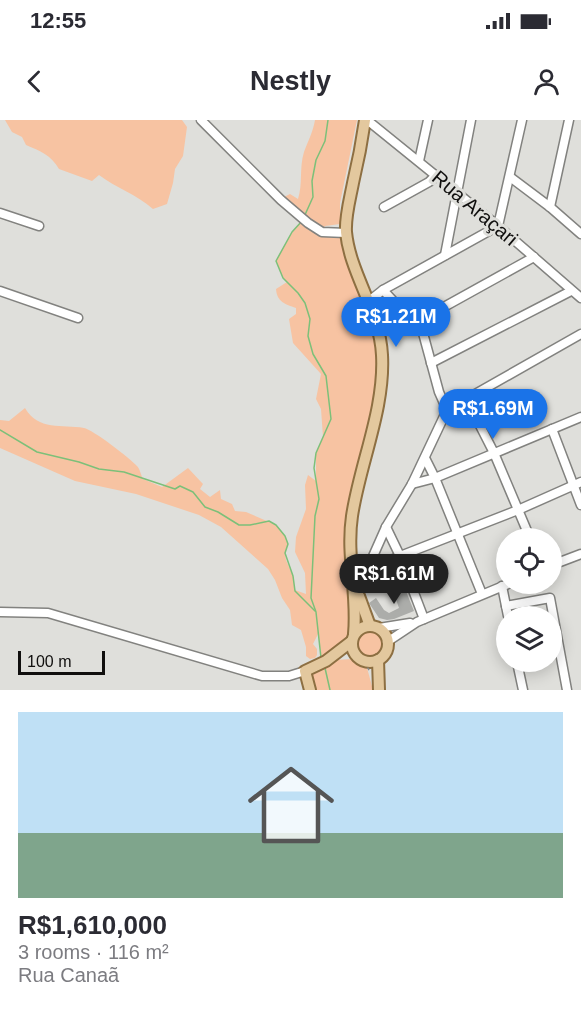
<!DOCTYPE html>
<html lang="en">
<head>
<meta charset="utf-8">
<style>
  body { margin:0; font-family:Arial,sans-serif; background:#f7f7f7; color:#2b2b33; height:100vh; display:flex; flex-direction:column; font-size:22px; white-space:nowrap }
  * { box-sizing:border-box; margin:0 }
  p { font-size:20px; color:#7c7c81 }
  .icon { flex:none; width:33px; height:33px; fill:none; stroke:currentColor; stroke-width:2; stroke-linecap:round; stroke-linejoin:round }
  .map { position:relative; height:570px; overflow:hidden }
  .details { display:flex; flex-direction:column; background:#fff; flex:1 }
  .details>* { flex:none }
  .tools { position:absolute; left:496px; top:408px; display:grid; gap:12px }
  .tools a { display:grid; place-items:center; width:66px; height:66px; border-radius:50%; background:#fff; box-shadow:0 3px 15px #0003; font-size:30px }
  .scale { position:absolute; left:18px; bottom:15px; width:87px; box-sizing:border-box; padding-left:6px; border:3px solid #100f0e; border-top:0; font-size:16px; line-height:21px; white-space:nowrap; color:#100f0e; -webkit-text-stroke:4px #dfdfdb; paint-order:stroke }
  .price { position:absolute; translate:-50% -51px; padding:0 14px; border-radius:21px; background:#1a73e8; color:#fff; font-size:20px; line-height:39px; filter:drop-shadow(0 2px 3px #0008) }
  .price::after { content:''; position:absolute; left:50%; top:36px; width:18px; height:14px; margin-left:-9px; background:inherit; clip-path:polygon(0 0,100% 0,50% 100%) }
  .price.on { background:#222; color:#fff }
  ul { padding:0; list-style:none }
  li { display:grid; align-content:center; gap:12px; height:318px; padding:0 18px }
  li span { display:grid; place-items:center; height:186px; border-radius:0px; color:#555 }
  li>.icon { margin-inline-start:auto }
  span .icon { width:108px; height:108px; fill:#fffc; stroke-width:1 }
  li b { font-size:26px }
  .status { display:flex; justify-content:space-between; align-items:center; height:42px; padding:0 30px; background:#fff; direction:ltr }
  .status svg { height:16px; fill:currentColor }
  header { display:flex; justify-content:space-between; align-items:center; height:78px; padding:0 18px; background:#fff; font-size:27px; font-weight:700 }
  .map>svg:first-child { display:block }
</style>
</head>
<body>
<div class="status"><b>12:55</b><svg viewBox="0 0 49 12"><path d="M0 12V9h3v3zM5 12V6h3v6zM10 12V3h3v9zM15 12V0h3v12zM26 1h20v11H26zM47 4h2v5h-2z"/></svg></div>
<header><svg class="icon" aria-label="back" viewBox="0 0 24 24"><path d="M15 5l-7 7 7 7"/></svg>Nestly<svg class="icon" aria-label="person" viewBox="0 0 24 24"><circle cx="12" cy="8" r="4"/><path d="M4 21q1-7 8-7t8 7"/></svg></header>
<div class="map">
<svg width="581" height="570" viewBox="0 0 581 570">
  <rect width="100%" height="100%" fill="#dfdfdb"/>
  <g fill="#f7c3a2">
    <path d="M 5,0 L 182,0 L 187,7 L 183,36 L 175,49 L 173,63 L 167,84 L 153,89 C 136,74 116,68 99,55 L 92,61 L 59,49 C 51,35 40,31 26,25 L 22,17 L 12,12 Z"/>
    <path d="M 315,0 L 357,0 L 340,83 L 340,104 L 325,106 L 323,112 L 343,115 L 365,180 L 379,234 L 377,267 L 345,411 L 347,463 L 355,499 L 349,518 L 322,542 L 318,514 L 313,524 L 317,529 L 317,535 L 315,538 L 310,539 L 306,536 L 306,527 L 301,510 L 292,505 L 290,490 L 282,478 L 275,460 L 268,449 L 221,407 L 199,395 L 136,374 L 75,361 L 0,328 L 0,300 L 9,301 L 25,288 C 38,311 62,304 84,308 C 92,309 131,339 137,346 C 140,349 141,355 143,359 L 162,367 L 188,348 L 203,364 L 200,369 L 210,377 L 220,370 L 221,379 L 232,384 L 235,391 L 246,392 L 276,405 L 285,416 L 288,424 L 285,433 L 286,440 L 293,456 L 295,470 L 306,474 L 305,453 L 295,432 L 296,417 L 306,389 L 305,365 L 308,355 L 316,361 L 316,333 L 323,317 L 321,289 L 316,279 L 321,254 L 293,223 L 289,199 L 296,194 L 296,188 C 285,184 277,182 276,169 L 287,162 L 283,158 L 276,141 L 292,112 L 302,100 L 282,78 L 290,74 L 298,79 C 303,64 299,48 304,32 C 308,21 313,12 315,0 Z"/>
    <circle cx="369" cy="524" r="13"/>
    <path d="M 352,539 L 366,544 L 373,570 L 314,570 L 310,551 L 335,540 Z"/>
  </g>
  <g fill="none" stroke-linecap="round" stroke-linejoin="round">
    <g stroke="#7cc079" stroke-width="1.5">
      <path d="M 304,97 L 313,77 L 312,61 L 316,40 L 325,21 L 328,0"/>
      <path d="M 302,101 L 292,112 L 276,141 L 283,158 L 298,173 L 305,183 L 310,199 L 308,216 L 313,234 L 326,256 L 331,299 L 316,333 L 314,348 L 319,379 L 315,396 L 311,478 L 316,492 L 321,538"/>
      <path d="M 0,310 L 37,332 L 79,342 L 99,349 L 124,352 L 175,369 L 180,366 L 193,372 L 205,387 L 218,392 L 239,405 L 250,405 L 269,401 L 276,405 L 285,416 L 288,424 L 285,433 L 293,456 L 295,471 L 315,491"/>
      <path d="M 325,548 L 330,570"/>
    </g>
  </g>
  <path fill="#acadaa" d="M 403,464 L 414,491 L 394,499 L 387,500 L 379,498 L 369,483 L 376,478 L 384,490 L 389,493 L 399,488 L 392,468 Z"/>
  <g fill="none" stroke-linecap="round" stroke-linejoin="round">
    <defs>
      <g id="minor">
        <path d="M 201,0 L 281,80 L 308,103 L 322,112 L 346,113"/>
        <path d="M 367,0 L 498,106 L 581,178"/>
        <path d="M 419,41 L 428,0"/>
        <path d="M 510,57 L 550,87 L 581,114"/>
        <path d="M 384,87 L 429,62 L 436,55"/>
        <path d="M 550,87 L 569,0"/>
        <path d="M 0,93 L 39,106"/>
        <path d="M 445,135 L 471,0"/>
        <path d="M 383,170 L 423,213 L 439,272 L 447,290"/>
        <path d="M 0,171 L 78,198"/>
        <path d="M 369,181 L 383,170 L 498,106 L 522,0"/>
        <path d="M 415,203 L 534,137"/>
        <path d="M 431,243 L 571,171"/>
        <path d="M 466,278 L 494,333 L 530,418"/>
        <path d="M 552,309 L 581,385"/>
        <path d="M 425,338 L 435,358 L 482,474"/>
        <path d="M 412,364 L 435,358 L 581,297"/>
        <path d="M 386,407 L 400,436 L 424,499"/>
        <path d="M 552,445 L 581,434"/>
        <path d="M 366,452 L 386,407 L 412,364 L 447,290 L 581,214"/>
        <path d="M 352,458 L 400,436 L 518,390 L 581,362"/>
        <path d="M 502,466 L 508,496"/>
        <path d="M 506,486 L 550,478 L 567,570"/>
        <path d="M 0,492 L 48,493 L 262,556 L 289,556 L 305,551"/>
        <path d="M 379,508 L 410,503"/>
        <path d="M 387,522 L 417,502 L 508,464"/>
        <path d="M 517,542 L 523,570"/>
      </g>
      <g id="major">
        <path d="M 359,476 L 370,506"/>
        <circle cx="370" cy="524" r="18"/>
        <path d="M 354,514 C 358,474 346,436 352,396 C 360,343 385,289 382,235 C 380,191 350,154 346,112 C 345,96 350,79 353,63 C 358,42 362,21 365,0"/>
        <path d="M 378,540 L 379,570"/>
        <path d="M 310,570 L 305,551 L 326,541 L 352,521"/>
      </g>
    </defs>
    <use href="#minor" stroke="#82827f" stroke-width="11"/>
    <use href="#major" stroke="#8d6f42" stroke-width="14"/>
    <path stroke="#8b8a87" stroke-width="1.5" stroke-dasharray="3 4.5" stroke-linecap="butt" d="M 364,541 L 370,552"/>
    <use href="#minor" stroke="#fff" stroke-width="8"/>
    <use href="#major" stroke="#e3c89e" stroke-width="10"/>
  </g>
  <g text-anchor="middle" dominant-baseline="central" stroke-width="6" stroke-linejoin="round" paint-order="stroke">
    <g font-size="20" fill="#100f0e" stroke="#dfdfdb">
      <text transform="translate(475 88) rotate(40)">Rua Araçari</text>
    </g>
  </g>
</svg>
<div class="tools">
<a><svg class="icon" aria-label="locate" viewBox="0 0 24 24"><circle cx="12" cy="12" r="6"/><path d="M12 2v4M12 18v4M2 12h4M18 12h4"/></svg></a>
<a><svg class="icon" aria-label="layers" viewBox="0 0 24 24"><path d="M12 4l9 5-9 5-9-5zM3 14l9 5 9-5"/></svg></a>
</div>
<div class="scale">100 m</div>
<b class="price" style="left:396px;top:228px">R$1.21M</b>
<b class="price" style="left:493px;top:320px">R$1.69M</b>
<b class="price on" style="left:394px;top:485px">R$1.61M</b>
</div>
<section class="details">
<ul>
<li><span style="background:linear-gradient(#bfe0f5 65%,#7fa58c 0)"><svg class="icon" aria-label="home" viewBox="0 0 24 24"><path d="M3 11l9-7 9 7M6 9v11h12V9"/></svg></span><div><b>R$1,610,000</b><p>3 rooms · 116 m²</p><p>Rua Canaã</p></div></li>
</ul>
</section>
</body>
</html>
